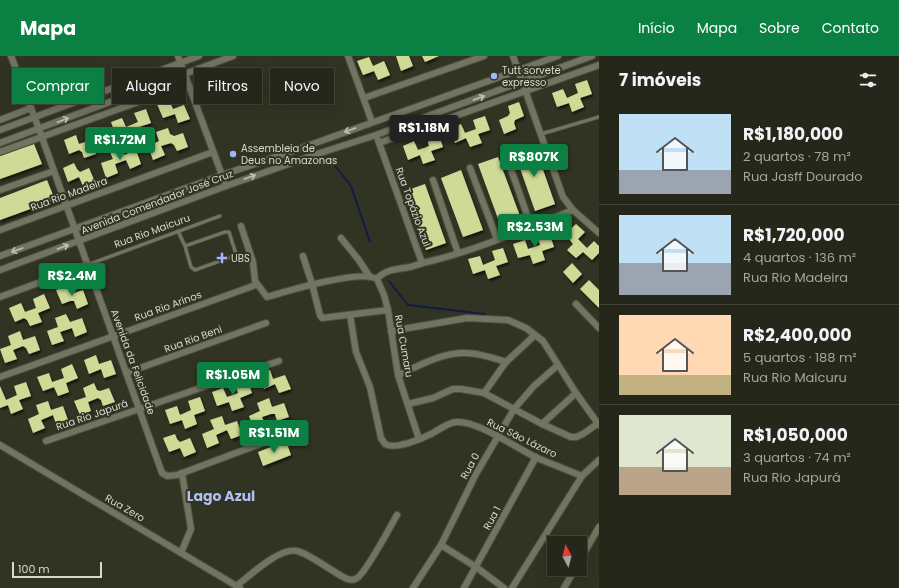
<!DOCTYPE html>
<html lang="pt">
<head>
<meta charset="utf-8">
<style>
  body { margin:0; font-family:Poppins,sans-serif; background:#313327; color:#f1f3f6; height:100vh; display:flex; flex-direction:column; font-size:15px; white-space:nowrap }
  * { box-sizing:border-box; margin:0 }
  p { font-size:13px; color:#a3a5a2 }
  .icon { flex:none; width:22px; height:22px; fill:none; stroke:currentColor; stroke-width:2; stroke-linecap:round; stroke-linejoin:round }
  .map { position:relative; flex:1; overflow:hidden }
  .sheet { display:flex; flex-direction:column; background:#25271a; width:300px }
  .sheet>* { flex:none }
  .banner { position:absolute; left:12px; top:12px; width:380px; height:36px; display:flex; gap:8px }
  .needle { width:26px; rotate:353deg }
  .fabs { position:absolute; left:547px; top:480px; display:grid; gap:8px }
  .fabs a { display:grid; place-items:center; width:40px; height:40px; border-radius:0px; background:#25271a; box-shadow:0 4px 16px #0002,0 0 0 1px #424439; font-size:20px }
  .scale { position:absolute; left:12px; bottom:10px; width:90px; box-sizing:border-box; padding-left:4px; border:2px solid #d7d9ce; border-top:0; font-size:11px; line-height:14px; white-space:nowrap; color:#d7d9ce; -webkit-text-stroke:3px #313422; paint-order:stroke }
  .price { position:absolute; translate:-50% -34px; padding:0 9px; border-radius:4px; background:#0b8043; color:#fff; font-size:13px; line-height:26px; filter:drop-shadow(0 1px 2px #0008) }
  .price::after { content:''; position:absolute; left:50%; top:24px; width:12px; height:9px; margin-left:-6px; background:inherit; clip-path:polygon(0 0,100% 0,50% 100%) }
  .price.current { background:#222; color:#fff }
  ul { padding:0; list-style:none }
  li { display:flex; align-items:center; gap:12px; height:100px; padding:0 20px }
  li+li { border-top:1px solid #424439 }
  li span { display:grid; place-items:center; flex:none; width:112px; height:80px; border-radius:0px; color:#555 }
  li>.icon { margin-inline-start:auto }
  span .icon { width:48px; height:48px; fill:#fffc; stroke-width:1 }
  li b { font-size:17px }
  h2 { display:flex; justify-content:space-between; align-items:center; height:48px; padding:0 20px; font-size:17px }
  .chip { padding:0 14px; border-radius:0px; background:#25271a; box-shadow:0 4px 16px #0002,0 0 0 1px #424439; font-size:14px; line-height:36px }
  .chip.current { background:#0b8043; color:#fff }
  header { display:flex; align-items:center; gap:24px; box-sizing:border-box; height:56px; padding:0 20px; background:#0b8043; color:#fff }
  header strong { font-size:19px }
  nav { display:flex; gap:22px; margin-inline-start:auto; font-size:14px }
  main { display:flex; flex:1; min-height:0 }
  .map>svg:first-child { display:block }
</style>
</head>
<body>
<header>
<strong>Mapa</strong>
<nav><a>Início</a><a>Mapa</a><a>Sobre</a><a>Contato</a></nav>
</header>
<main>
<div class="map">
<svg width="599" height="532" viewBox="0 0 599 532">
  <defs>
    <filter id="shadow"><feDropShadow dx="1.5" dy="2.5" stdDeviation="1" flood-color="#0009"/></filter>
  </defs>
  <rect width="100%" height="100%" fill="#313422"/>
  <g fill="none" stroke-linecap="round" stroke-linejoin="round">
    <g stroke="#121a49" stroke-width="2">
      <path d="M 331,105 L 351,130 L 370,186"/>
      <path d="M 389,225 L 408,249 L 485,258"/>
    </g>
  </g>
  <g fill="#d0da97" filter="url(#shadow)">
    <path d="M 396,0 L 409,0 L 413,10 L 401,15 Z"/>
    <path d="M 422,0 L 439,0 L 425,6 Z"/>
    <path d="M 369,1 L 373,10 L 384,5 L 390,19 L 378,24 L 374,15 L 363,19 L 357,5 Z"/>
    <path d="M 587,24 L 592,38 L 580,42 L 584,51 L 572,56 L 569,47 L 557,51 L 552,37 L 563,33 L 567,42 L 578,37 L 575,28 Z"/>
    <path d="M 169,44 L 173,53 L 184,49 L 190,63 L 178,67 L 175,58 L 163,62 L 157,48 Z"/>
    <path d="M 519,46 L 524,60 L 515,64 L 514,67 L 516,73 L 504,78 L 499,64 L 508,60 L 510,57 L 508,50 Z"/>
    <path d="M 146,53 L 151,67 L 139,71 L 143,80 L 131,85 L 128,76 L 116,80 L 111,66 L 122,62 L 126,71 L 138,66 L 134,57 Z"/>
    <path d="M 485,60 L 490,74 L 478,78 L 482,87 L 470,91 L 466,82 L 455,87 L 449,73 L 461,68 L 465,77 L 476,73 L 473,64 Z"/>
    <path d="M 99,71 L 104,85 L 93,89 L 96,98 L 84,102 L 82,96 L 79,94 L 69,98 L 64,84 L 76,79 L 79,88 L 91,84 L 87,75 Z"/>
    <path d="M 168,72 L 170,78 L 174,80 L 183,77 L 188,91 L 177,95 L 174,89 L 171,87 L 161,90 L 165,99 L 153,104 L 148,90 L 159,85 L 156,76 Z"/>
    <path d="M 438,77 L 443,91 L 431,95 L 435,104 L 423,108 L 420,99 L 408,104 L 403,90 L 414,85 L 418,94 L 429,90 L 426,81 Z"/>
    <path d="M 34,88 L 42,108 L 0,123 L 0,100 Z"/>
    <path d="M 534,88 L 555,148 L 535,155 L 514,95 Z"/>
    <path d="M 121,90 L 124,99 L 136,94 L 141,108 L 130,113 L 126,104 L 115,108 L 118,117 L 106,122 L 101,107 L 113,103 L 109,94 Z"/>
    <path d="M 498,101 L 520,160 L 500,168 L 478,108 Z"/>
    <path d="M 74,107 L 77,113 L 80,116 L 89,112 L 95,126 L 83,130 L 79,121 L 68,126 L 63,112 Z"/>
    <path d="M 461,114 L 483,174 L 463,181 L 441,122 Z"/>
    <path d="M 47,124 L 55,144 L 0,164 L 0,142 Z"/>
    <path d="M 425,128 L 446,187 L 426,194 L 405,135 Z"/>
    <path d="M 576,168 L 585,176 L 578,183 L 587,192 L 594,185 L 599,190 L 599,197 L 592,204 L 583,196 L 576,202 L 567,194 L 573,188 L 565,178 Z"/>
    <path d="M 549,176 L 554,191 L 542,195 L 545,204 L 533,208 L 530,199 L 518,202 L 513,188 L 525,184 L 528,193 L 540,189 L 537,180 Z"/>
    <path d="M 503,192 L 508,206 L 496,210 L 500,219 L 488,223 L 485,214 L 473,218 L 468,203 L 480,200 L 483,209 L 495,204 L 492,195 Z"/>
    <path d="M 572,207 L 582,218 L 573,227 L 563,216 Z"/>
    <path d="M 589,224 L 599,234 L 599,252 L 580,233 Z"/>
    <path d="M 68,230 L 71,238 L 83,234 L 88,248 L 77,253 L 74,245 L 70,245 L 62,248 L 56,234 Z"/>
    <path d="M 44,238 L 50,252 L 38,257 L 42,266 L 30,270 L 27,264 L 24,262 L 15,266 L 9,252 L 21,247 L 25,256 L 36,252 L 33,243 Z"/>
    <path d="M 66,258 L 70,266 L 82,262 L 87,276 L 75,281 L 72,272 L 60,276 L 64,285 L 52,289 L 47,275 L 58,271 L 55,262 Z"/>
    <path d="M 20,275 L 23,284 L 35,280 L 40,294 L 29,298 L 26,292 L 23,290 L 13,294 L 17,303 L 5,307 L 0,293 L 11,289 L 8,280 Z"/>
    <path d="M 96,299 L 99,308 L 111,304 L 116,318 L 104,322 L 101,313 L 89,318 L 84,304 Z"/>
    <path d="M 72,308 L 78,322 L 66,327 L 69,336 L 58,340 L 54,331 L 43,335 L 37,321 L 49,317 L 52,326 L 64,322 L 61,313 Z"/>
    <path d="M 270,314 L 273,323 L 285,319 L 291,333 L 279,337 L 275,328 L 264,333 L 258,319 Z"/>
    <path d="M 247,323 L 252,337 L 240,342 L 244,351 L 232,355 L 229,346 L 217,350 L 212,336 L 223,332 L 227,341 L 238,337 L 235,328 Z"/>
    <path d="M 26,326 L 31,340 L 19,344 L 23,353 L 11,358 L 8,349 L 0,352 L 0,330 L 6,344 L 17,339 L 14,330 Z"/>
    <path d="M 94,327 L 97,334 L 100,335 L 109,332 L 115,346 L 103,350 L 101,344 L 98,342 L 88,346 L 91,355 L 80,359 L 74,345 L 86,341 L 83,332 Z"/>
    <path d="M 200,341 L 205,355 L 194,359 L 197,368 L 185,373 L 182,364 L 170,368 L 165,354 L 177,350 L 180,359 L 191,354 L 188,345 Z"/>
    <path d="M 269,342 L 272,351 L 284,347 L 289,361 L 277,365 L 275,358 L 271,358 L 262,361 L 266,370 L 254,374 L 249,360 L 260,355 L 257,347 Z"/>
    <path d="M 48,345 L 51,354 L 63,350 L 68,364 L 56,368 L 53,359 L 41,364 L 45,372 L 33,377 L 28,363 L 39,358 L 36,349 Z"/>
    <path d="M 222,360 L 225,369 L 237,365 L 242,379 L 231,383 L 227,374 L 216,379 L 219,387 L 207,392 L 202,378 L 214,373 L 210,364 Z"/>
    <path d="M 175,378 L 177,383 L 180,386 L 190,382 L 196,396 L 184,401 L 180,392 L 169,396 L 163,382 Z"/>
    <path d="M 286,385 L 291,399 L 263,410 L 258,396 Z"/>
  </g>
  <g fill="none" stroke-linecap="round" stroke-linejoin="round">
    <defs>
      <g id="lane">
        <path d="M 541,78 L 599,61"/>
        <path d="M 178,175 L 185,190 L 225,176 L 229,176 L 236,198 L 234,200 L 195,214 L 191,211 L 185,190"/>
        <path d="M 87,209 L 220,160"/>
      </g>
      <g id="street">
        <path d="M 11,0 L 39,73 L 162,417 L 167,420 L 177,419 L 303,372"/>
        <path d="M 178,0 L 226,130"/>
        <path d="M 348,0 L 372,66"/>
        <path d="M 513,0 L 563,141 L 573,154 L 599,177"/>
        <path d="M 364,42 L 484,0"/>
        <path d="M 0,64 L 31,52"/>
        <path d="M 0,74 L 199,0"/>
        <path d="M 378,84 L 421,204 L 423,206"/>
        <path d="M 0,87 L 233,0"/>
        <path d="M 379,87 L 599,9"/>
        <path d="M 0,96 L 188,28"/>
        <path d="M 507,102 L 531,170"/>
        <path d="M 470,112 L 497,183"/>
        <path d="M 433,124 L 458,197"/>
        <path d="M 0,134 L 54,115"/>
        <path d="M 241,170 L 253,206 L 255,225 L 267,241 C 287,235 360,213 377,223"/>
        <path d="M 0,174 L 213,96"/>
        <path d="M 341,182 L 358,203 L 370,221"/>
        <path d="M 0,200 L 222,119 L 293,95 L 558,0"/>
        <path d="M 303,200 L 312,228 L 320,259 L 322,262 L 388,254"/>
        <path d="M 0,214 L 226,130 L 317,98 L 376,79 L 592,0"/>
        <path d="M 377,223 C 385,213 399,213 410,211 C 418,209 424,206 431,205 C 480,193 527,172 573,154"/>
        <path d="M 377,223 L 384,239 L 388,254 L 398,319 L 419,383"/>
        <path d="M 0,241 L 87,209"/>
        <path d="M 576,248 L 599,272"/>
        <path d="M 350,259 L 356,296 L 370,331 L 381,382 L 385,388 C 395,394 421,383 431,378 C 439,374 447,367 456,366 C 477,364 518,393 537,402 C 552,408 567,414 582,420"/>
        <path d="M 391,275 L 467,262 L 508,264 L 526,272 L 543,285 L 576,337 L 599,369"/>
        <path d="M 126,317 L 266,267"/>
        <path d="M 398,319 C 419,310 442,296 466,297 C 479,297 493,302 506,306"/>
        <path d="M 0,321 L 253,230"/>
        <path d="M 484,337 L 506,306 L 535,279"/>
        <path d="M 408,348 L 433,342 L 453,333 L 461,333 L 484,337 L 542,368 L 571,381 L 576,381 L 583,378 L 597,368"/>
        <path d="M 542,368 L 576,337"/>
        <path d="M 46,385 L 279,305"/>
        <path d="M 0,389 L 240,532"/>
        <path d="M 441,489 L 476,511 L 504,532"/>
        <path d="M 181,497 L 191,473 L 182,417"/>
        <path d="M 580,504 L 599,471"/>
        <path d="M 236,530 C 250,520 279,491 297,495 C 308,497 333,516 345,522 C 349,524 353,525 357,522 C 366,517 390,471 397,459"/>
        <path d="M 413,532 L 441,489 L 476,418 L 514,353 L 534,330 L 558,309"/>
        <path d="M 464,532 L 536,401"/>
        <path d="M 512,532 L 582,420 L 599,404"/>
        <path d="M 564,532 L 575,513"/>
      </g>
    </defs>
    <use href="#lane" stroke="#4e5041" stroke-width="4.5"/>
    <use href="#street" stroke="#4e5041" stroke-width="8"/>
    <use href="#lane" stroke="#717460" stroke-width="3"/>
    <use href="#street" stroke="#717460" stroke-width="6"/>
  </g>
  <defs><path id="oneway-shaft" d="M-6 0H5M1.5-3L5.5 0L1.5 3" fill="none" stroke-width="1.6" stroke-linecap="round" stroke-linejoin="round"/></defs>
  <g stroke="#bec0b2">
    <use href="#oneway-shaft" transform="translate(479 42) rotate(-20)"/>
    <use href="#oneway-shaft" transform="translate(63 64) rotate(-21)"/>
    <use href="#oneway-shaft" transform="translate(350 74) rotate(160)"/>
    <use href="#oneway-shaft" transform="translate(250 121) rotate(-20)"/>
    <use href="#oneway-shaft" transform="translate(63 191) rotate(-20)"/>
    <use href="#oneway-shaft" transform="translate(17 194) rotate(160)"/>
  </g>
  <g fill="#9eb4fd" stroke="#313422" stroke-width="1.5">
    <circle cx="494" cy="20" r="4"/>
    <circle cx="233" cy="98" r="4"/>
    <path d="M220 196h4v4h4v4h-4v4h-4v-4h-4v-4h4z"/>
  </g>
  <g text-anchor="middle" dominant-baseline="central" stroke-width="4" stroke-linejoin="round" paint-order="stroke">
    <g font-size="10" fill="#d7d9ce" stroke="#313422" text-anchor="start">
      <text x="502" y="14">Tutt sorvete<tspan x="502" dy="12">expresso</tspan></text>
      <text x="241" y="92">Assembleia de<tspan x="241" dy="12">Deus no Amazonas</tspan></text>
      <text x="231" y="202">UBS</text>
    </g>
    <g font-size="10" fill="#d7d9ce" stroke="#313422">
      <text transform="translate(69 138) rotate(-20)">Rua Rio Madeira</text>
      <text transform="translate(157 146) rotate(-21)">Avenida Comendador José Cruz</text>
      <text transform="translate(413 151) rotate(70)">Rua Topázio Azul</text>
      <text transform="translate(152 175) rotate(-20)">Rua Rio Maicuru</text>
      <text transform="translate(168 250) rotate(-20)">Rua Rio Arinos</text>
      <text transform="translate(193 283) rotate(-20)">Rua Rio Beni</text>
      <text transform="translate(404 290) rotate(80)">Rua Cumaru</text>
      <text transform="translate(133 306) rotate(70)">Avenida da Felicidade</text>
      <text transform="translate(92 359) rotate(-19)">Rua Rio Japurá</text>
      <text transform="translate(522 382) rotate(26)">Rua São Lázaro</text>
      <text transform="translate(470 410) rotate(-61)">Rua 0</text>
      <text transform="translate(125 452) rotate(30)">Rua Zero</text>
      <text transform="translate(492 462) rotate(-61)">Rua 1</text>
    </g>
    <g font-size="14" font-weight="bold" fill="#afc0f7" stroke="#313422">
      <text x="221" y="440">Lago Azul</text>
    </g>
  </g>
</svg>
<div class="fabs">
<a><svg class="needle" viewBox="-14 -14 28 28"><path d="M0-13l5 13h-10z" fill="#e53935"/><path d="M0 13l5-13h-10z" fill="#a3a5a2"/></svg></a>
</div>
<div class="scale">100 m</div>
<b class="price current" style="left:424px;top:93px">R$1.18M</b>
<b class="price" style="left:120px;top:105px">R$1.72M</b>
<b class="price" style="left:534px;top:122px">R$807K</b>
<b class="price" style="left:535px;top:192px">R$2.53M</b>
<b class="price" style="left:72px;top:241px">R$2.4M</b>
<b class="price" style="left:233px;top:340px">R$1.05M</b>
<b class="price" style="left:274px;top:398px">R$1.51M</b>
<div class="banner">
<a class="chip current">Comprar</a>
<a class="chip">Alugar</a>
<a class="chip">Filtros</a>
<a class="chip">Novo</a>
</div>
</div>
<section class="sheet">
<h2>7 imóveis<svg class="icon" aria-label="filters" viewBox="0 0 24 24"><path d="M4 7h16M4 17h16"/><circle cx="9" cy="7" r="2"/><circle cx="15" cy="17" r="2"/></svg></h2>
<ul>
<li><span style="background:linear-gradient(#bfe0f5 70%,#9aa5b1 0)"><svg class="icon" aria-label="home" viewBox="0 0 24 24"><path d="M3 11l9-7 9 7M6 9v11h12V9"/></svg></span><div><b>R$1,180,000</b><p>2 quartos · 78 m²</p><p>Rua Jasff Dourado</p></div></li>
<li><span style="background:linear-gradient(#bfe0f5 60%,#9aa5b1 0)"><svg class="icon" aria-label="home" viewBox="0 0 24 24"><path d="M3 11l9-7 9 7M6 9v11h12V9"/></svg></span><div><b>R$1,720,000</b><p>4 quartos · 136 m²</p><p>Rua Rio Madeira</p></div></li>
<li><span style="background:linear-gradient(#ffd9b3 75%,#c2b280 0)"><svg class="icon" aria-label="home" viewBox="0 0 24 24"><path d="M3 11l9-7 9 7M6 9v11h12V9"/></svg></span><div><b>R$2,400,000</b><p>5 quartos · 188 m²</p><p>Rua Rio Maicuru</p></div></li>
<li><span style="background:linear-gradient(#dfe7d0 65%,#b9a48a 0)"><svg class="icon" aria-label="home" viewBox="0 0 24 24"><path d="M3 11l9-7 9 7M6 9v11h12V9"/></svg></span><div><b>R$1,050,000</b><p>3 quartos · 74 m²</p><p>Rua Rio Japurá</p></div></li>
</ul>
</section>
</main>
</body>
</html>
